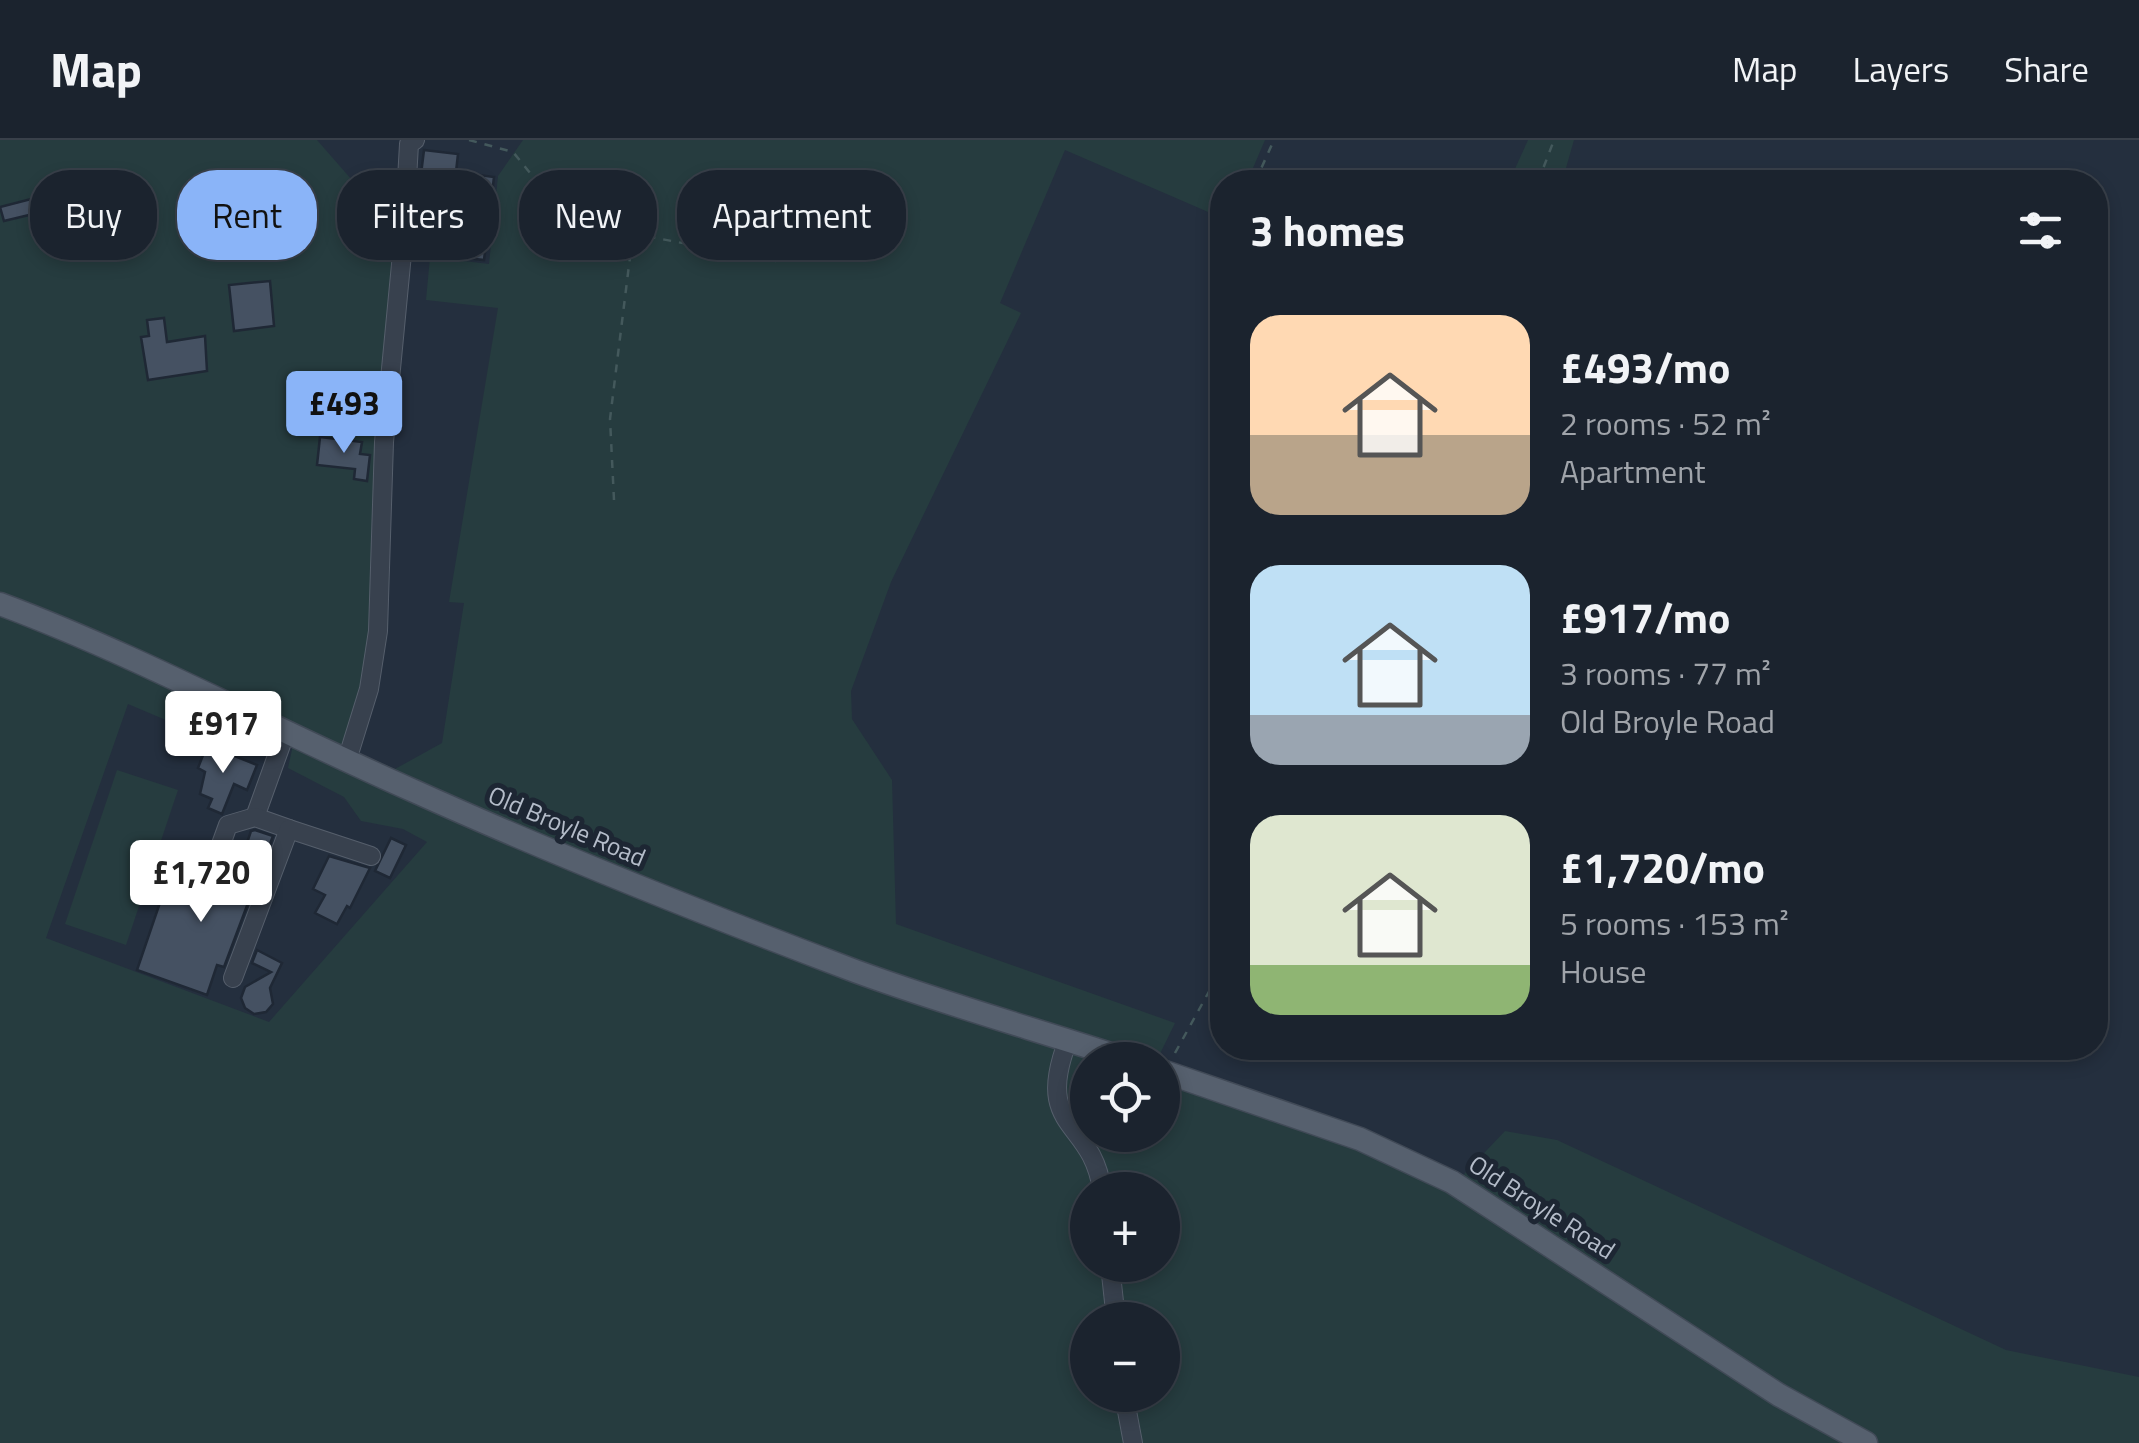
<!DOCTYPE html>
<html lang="en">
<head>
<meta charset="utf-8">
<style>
  body { margin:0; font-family:"Titillium Web",sans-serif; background:#282f3a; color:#f1f3f6; height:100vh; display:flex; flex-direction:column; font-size:38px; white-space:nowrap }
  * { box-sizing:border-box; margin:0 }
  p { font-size:32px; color:#a0a4aa }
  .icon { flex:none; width:55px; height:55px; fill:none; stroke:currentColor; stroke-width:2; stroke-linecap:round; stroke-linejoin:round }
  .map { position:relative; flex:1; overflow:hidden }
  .drawer { position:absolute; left:1210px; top:30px; width:898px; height:890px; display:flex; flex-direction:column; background:#1b232e; border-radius:40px; box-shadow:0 5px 15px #0003,0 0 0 2px #39404a }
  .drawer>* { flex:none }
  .banner { position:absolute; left:30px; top:30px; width:950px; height:90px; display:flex; gap:20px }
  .buttons { position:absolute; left:1070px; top:902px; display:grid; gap:20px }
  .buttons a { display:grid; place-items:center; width:110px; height:110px; border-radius:50%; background:#1b232e; box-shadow:0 5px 15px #0003,0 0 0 2px #39404a; font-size:50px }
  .price { position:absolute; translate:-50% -85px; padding:0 22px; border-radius:10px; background:#fff; color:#222; font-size:32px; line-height:65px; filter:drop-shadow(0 2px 5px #0008) }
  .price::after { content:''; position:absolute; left:50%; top:60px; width:30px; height:22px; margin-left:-15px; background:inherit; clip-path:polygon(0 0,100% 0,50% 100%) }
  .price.on { background:#8ab4f8; color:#111 }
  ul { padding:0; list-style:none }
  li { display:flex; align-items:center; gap:30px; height:250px; padding:0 40px }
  li span { display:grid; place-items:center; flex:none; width:280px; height:200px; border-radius:30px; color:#555 }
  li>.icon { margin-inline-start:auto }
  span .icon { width:120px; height:120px; fill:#fffc; stroke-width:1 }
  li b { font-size:42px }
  h2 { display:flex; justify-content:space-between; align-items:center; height:120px; padding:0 40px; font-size:42px }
  .tag { padding:0 35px; border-radius:40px; background:#1b232e; box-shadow:0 5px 15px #0003,0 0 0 2px #39404a; font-size:35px; line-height:90px }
  .tag.on { background:#8ab4f8; color:#111 }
  header { display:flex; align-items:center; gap:60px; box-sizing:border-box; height:140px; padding:0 50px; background:#1b232e; border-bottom:2px solid #39404a }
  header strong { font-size:48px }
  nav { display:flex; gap:55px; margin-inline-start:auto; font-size:35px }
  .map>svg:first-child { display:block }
</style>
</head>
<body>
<header>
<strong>Map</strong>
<nav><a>Map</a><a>Layers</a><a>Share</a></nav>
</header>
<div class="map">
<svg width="2139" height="1303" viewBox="0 0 2139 1303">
  <rect width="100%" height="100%" fill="#242f3e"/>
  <g fill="#263c3f" fill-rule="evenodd">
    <path d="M 0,0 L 317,0 L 352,40 L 347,83 L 398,91 L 373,371 L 369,490 L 362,543 L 343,606 L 395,629 L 442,603 L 464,463 L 449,462 L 498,168 L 426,160 L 430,117 L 489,124 L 498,36 L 523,0 L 1265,0 L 1247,42 L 1222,42 L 1222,78 L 1065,10 L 1000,163 L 1021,173 L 891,442 L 851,551 L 852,579 L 892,640 L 896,784 L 1175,883 L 1157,920 L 1088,920 L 1088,995 L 1162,995 L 1163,937 L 1315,989 L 1450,1049 L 1505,991 L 1557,1000 L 2006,1210 L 2139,1237 L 2139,1303 L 0,1303 ZM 245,562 L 297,586 L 288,628 L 344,657 L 361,681 L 403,689 L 427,702 L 269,882 L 46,798 L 128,564 L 220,603 ZM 1088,1050 L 1162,1050 L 1162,1125 L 1088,1125 ZM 1088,1180 L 1162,1180 L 1162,1255 L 1088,1255 Z"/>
    <path d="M 1528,0 L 1574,0 L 1562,42 L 1509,42 Z"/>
    <path d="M 117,630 L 178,650 L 126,805 L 65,784 Z"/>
  </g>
  <g fill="#455162" stroke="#1f2835" stroke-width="2.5">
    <path d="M 424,10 L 458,14 L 456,32 L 494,37 L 484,120 L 415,112 L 416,98 L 466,104 L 473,48 L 420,42 Z"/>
    <path d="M 66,50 L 81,110 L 65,114 L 54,69 L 4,81 L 0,67 Z"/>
    <path d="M 270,141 L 274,186 L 234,191 L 229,145 Z"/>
    <path d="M 164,178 L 167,202 L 205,196 L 207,231 L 148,240 L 141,197 L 149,196 L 147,180 Z"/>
    <path d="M 320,297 L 362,302 L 360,314 L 370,315 L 367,341 L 354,339 L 355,329 L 317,325 Z"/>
    <path d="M 207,605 L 257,625 L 247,650 L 234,644 L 222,674 L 208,668 L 212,659 L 200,654 L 205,632 L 198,628 Z"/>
    <path d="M 255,690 L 273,696 L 224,827 L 217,825 L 207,855 L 137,830 L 168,739 L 196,748 L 204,755 L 228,759 L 251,691 Z"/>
    <path d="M 391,698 L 406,705 L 390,738 L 375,731 Z"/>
    <path d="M 329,716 L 370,728 L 350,768 L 347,766 L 337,784 L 315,773 L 325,755 L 313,749 Z"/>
    <path d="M 257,810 L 282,823 L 270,848 L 273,864 L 266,872 L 254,874 L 245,868 L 241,858 L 245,847 L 271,832 L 252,823 Z"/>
  </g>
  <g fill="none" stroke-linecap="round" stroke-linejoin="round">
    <defs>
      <g id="minor">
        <path d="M 347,620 L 369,549 L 378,491 L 384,302 L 404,93 L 409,4 L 415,0"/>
        <path d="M 255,677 L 286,591"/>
        <path d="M 207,743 L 228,685 L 255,677 L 289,689"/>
        <path d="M 233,838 L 289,689 L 371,716"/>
        <path d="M 1068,900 C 1033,991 1092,978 1102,1050"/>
        <path d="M 1110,1125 L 1116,1180"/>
        <path d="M 1124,1255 L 1133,1303"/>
      </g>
      <g id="major">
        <path d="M 0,464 C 142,517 275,590 414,651 C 558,716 707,775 855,831 C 945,864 1038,890 1129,920"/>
        <path d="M 1162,931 L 1360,999 L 1452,1042 L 1779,1255 L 1866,1303"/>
      </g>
    </defs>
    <use href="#minor" stroke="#565f6c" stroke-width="20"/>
    <use href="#major" stroke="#414a57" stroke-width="25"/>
    <g stroke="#44595c" stroke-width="2.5" stroke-dasharray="8 8" stroke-linecap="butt">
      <path d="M 469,0 L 513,12 L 539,44 L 630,93 L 776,121"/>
      <path d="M 1255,42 L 1274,0"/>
      <path d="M 1538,42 L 1554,0"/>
      <path d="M 614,360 L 610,279 L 630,117 L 630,95"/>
      <path d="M 1175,913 L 1222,828"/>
    </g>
    <use href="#minor" stroke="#38414e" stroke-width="18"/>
    <use href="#major" stroke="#56606e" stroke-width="22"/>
  </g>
  <g text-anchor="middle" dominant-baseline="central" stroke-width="10" stroke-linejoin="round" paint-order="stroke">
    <g font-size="25" fill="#b4bcc9" stroke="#1d2633">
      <text transform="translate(567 686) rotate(23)">Old Broyle Road</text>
      <text transform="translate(1542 1067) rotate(33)">Old Broyle Road</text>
    </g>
  </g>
</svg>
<div class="buttons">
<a><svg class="icon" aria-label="locate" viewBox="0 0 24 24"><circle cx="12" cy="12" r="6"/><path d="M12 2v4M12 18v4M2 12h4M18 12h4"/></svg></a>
<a>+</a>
<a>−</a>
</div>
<b class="price on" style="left:344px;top:316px">£493</b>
<b class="price" style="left:223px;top:636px">£917</b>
<b class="price" style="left:201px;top:785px">£1,720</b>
<div class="banner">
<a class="tag">Buy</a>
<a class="tag on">Rent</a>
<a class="tag">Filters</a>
<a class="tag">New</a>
<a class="tag">Apartment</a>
</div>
<section class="drawer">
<h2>3 homes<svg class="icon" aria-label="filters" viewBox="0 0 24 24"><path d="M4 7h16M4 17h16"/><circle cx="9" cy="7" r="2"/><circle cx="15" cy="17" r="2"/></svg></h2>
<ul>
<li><span style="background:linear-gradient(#ffd9b3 60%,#b9a48a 0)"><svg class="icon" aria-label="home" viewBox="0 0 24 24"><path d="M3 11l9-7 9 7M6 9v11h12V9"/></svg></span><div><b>£493/mo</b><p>2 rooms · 52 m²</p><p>Apartment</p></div></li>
<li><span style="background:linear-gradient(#bfe0f5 75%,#9aa5b1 0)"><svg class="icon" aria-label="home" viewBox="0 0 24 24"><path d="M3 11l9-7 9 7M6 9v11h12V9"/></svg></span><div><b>£917/mo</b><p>3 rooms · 77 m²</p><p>Old Broyle Road</p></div></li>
<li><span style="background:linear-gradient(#dfe7d0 75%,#8fb573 0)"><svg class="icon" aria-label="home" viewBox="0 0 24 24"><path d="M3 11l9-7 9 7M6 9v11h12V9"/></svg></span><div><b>£1,720/mo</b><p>5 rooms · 153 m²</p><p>House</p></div></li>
</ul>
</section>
</div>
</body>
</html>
